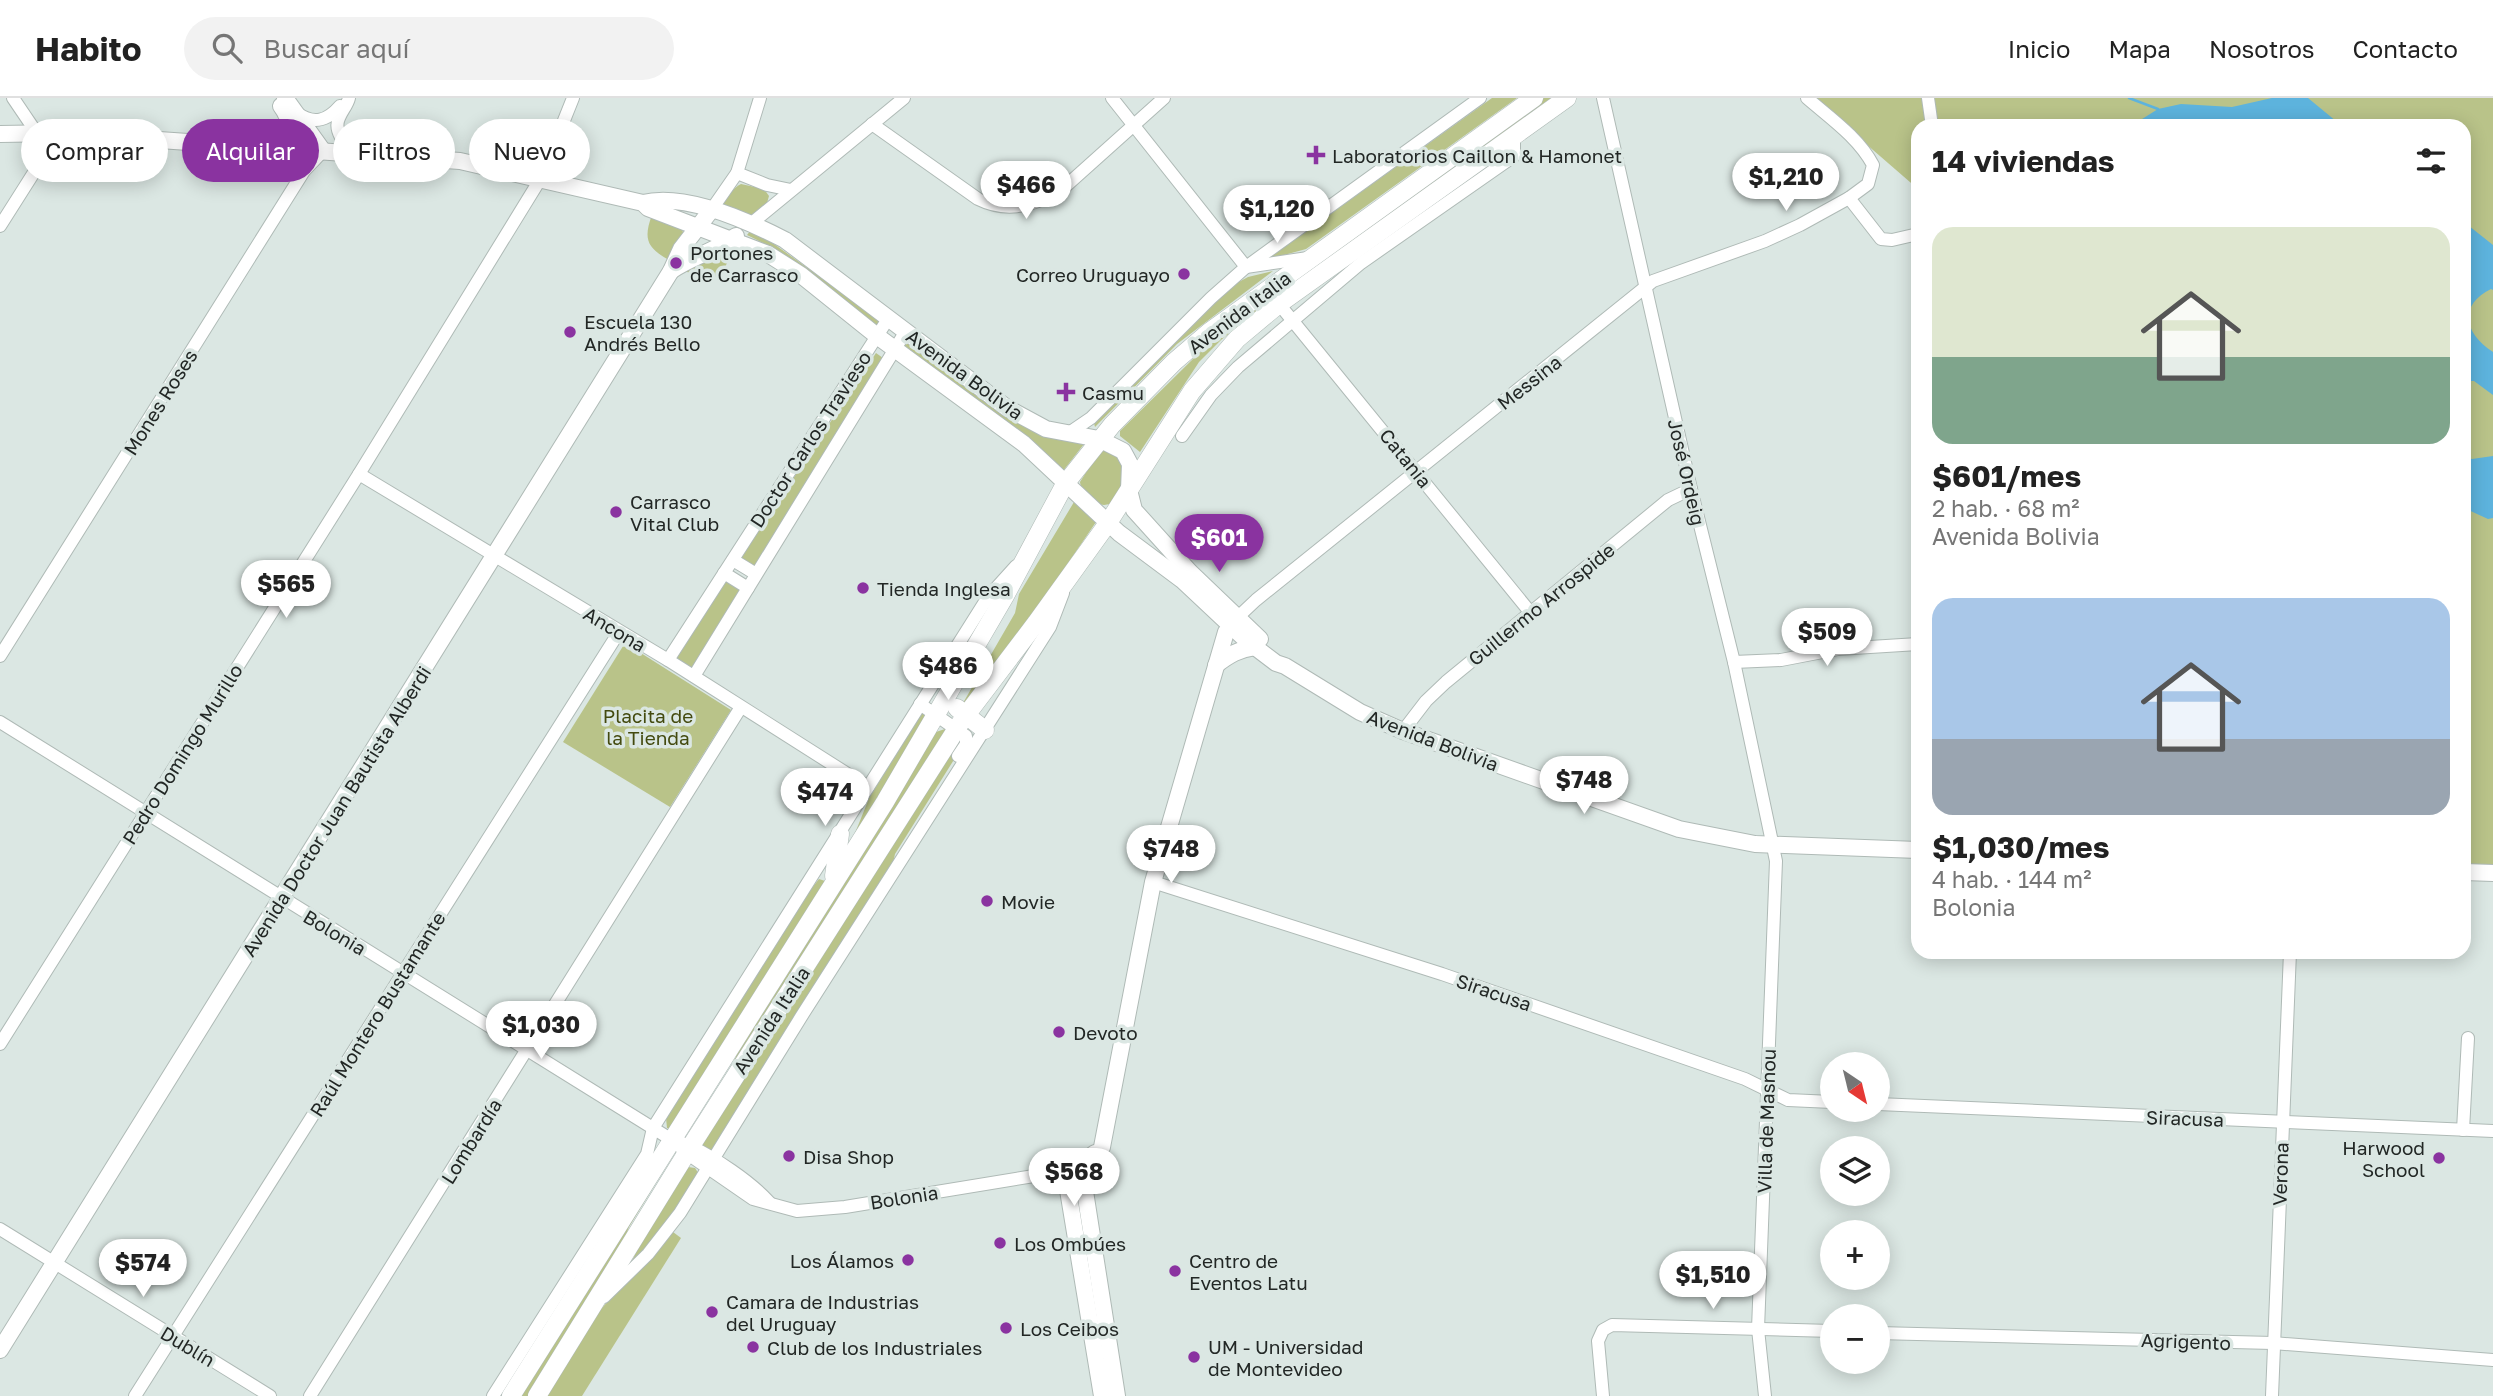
<!DOCTYPE html>
<html lang="es">
<head>
<meta charset="utf-8">
<style>
  body { margin:0; font-family:"Golos Text",sans-serif; background:#f2f2f2; color:#222; height:100vh; display:flex; flex-direction:column; font-size:26px; white-space:nowrap }
  * { box-sizing:border-box; margin:0 }
  p { font-size:23px; color:#767676 }
  .icon { flex:none; width:38px; height:38px; fill:none; stroke:currentColor; stroke-width:2; stroke-linecap:round; stroke-linejoin:round }
  .map { position:relative; flex:1; overflow:hidden }
  .panel { position:absolute; left:1911px; top:21px; width:560px; height:840px; display:flex; flex-direction:column; background:#fff; border-radius:21px; box-shadow:0 4px 18px #0003 }
  .panel>* { flex:none }
  .banner { position:absolute; left:21px; top:21px; width:665px; height:63px; display:flex; gap:14px }
  .needle { width:46px; rotate:145deg }
  .fabs { position:absolute; left:1820px; top:954px; display:grid; gap:14px }
  .fabs a { display:grid; place-items:center; width:70px; height:70px; border-radius:50%; background:#fff; box-shadow:0 4px 18px #0003; font-size:35px }
  .price { position:absolute; translate:-50% -60px; padding:0 16px; border-radius:24px; background:#fff; color:#222; font-size:23px; line-height:46px; filter:drop-shadow(0 2px 4px #0008) }
  .price::after { content:''; position:absolute; left:50%; top:42px; width:21px; height:16px; margin-left:-10px; background:inherit; clip-path:polygon(0 0,100% 0,50% 100%) }
  .price.active { background:#8a33a0; color:#fff }
  ul { padding:0; list-style:none }
  li { display:grid; align-content:center; gap:14px; height:371px; padding:0 21px }
  li span { display:grid; place-items:center; height:217px; border-radius:21px; color:#555 }
  li>.icon { margin-inline-start:auto }
  span .icon { width:126px; height:126px; fill:#fffc; stroke-width:1 }
  li b { font-size:30px }
  h2 { display:flex; justify-content:space-between; align-items:center; height:84px; padding:0 21px; font-size:30px }
  .pill { padding:0 24px; border-radius:32px; background:#fff; box-shadow:0 4px 18px #0003; font-size:24px; line-height:63px }
  .pill.active { background:#8a33a0; color:#fff }
  header { display:flex; align-items:center; gap:42px; box-sizing:border-box; height:98px; padding:0 35px; background:#fff; border-bottom:2px solid #e0e0e0 }
  header strong { font-size:33px }
  nav { display:flex; gap:38px; margin-inline-start:auto; font-size:24px }
  .search { width:490px; height:63px; background:#f2f2f2; display:flex; align-items:center; gap:18px; box-sizing:border-box; padding:0 24px; border-radius:38px; color:#767676; font-size:26px }
  .map>svg:first-child { display:block }
</style>
</head>
<body>
<header>
<strong>Habito</strong>
<div class="search"><svg class="icon" aria-label="search" viewBox="0 0 24 24"><circle cx="10" cy="10" r="6"/><path d="M15 15l6 6"/></svg>Buscar aquí</div>
<nav><a>Inicio</a><a>Mapa</a><a>Nosotros</a><a>Contacto</a></nav>
</header>
<div class="map">
<svg width="2493" height="1298" viewBox="0 0 2493 1298">
  <rect width="100%" height="100%" fill="#dbe7e3"/>
  <g fill="#b9c389">
    <path d="M 1492,0 L 1517,0 L 1306,151 L 1266,162 Z"/>
    <path d="M 1544,0 L 1551,0 L 1265,206 L 1221,242 L 1199,264 L 1140,354 L 1120,338 L 1120,333 L 1194,260 L 1238,221 Z"/>
    <path d="M 1813,0 L 2493,0 L 2493,768 L 2464,767 L 2464,28 L 1918,28 L 1918,91 Z"/>
    <path d="M 741,86 L 764,91 L 769,98 L 767,105 L 752,117 L 723,108 C 724,101 734,89 741,86 Z"/>
    <path d="M 652,117 C 664,122 681,123 684,137 L 669,162 C 647,150 643,141 652,117 Z"/>
    <path d="M 751,132 L 774,146 L 880,222 L 880,227 L 875,228 C 834,194 795,160 747,137 Z"/>
    <path d="M 735,149 C 720,180 718,188 683,172 Z"/>
    <path d="M 1273,173 L 1177,246 L 1095,329 L 1094,325 L 1190,228 L 1235,186 L 1248,179 Z"/>
    <path d="M 908,243 L 1008,315 L 1084,346 L 1063,373 L 1021,334 L 905,249 L 905,246 Z"/>
    <path d="M 876,255 L 883,260 L 757,470 L 741,461 L 742,458 Z"/>
    <path d="M 1108,350 L 1122,359 L 1123,388 L 1110,406 L 1104,407 L 1098,406 L 1081,389 L 1080,384 L 1097,357 Z"/>
    <path d="M 1074,404 L 1078,405 L 1096,424 L 1045,499 L 967,605 L 963,605 L 1015,515 L 1019,496 Z"/>
    <path d="M 725,483 L 743,493 L 699,568 L 691,570 L 677,560 Z"/>
    <path d="M 625,545 L 731,612 L 670,709 L 563,644 Z"/>
    <path d="M 921,614 L 927,617 L 853,740 L 870,698 Z"/>
    <path d="M 948,630 L 733,966 L 741,945 L 936,634 Z"/>
    <path d="M 958,637 L 965,644 L 895,756 L 892,770 L 713,1055 L 701,1051 L 700,1041 Z"/>
    <path d="M 819,781 L 825,783 L 825,786 L 670,1031 L 667,1030 L 666,1020 L 803,801 Z"/>
    <path d="M 672,1054 L 674,1055 L 629,1129 L 622,1148 L 529,1298 L 519,1298 Z"/>
    <path d="M 688,1069 L 695,1070 L 699,1076 L 662,1136 L 632,1163 L 643,1139 Z"/>
    <path d="M 673,1134 L 681,1140 L 582,1298 L 539,1298 L 584,1229 Z"/>
  </g>
  <g fill="#5db3dd">
    <path d="M 2272,0 L 2308,0 L 2342,28 L 2131,28 L 2158,11 L 2181,6 L 2232,9 Z"/>
    <path d="M 2464,124 L 2493,147 L 2493,192 L 2491,191 C 2457,208 2465,236 2493,254 L 2493,297 L 2474,283 L 2464,283 Z"/>
    <path d="M 2493,358 L 2493,420 L 2488,421 L 2464,410 L 2464,360 L 2472,361 Z"/>
  </g>
  <g fill="none" stroke-linecap="round" stroke-linejoin="round">
    <path stroke="#5db3dd" stroke-width="2.5" d="M 2129,0 L 2158,11"/>
    <defs>
      <g id="street">
        <path d="M 13,0 L 36,34"/>
        <path d="M 349,0 C 347,8 342,12 339,20 C 333,33 345,46 354,55"/>
        <path d="M 1112,0 L 1246,169 L 1308,160"/>
        <path d="M 1603,0 L 1691,391 L 1734,564 L 1776,763 L 1758,1231 L 1765,1298"/>
        <path d="M 1928,0 L 1932,28"/>
        <path d="M 297,15 C 314,27 327,23 340,8"/>
        <path d="M 872,26 L 978,101 C 1006,115 1030,108 1058,95 L 1164,0"/>
        <path d="M 737,75 L 767,87 L 791,92"/>
        <path d="M 1849,100 L 1881,141 L 1892,142 L 1918,136"/>
        <path d="M 712,111 L 737,75 L 760,0"/>
        <path d="M 752,125 L 904,0"/>
        <path d="M 0,128 L 59,35"/>
        <path d="M 1279,206 L 1530,514"/>
        <path d="M 1069,335 L 1091,320 L 1211,200 L 1246,169 L 1480,0"/>
        <path d="M 1182,338 L 1211,297 L 1238,269 L 1361,165 L 1514,58 L 1514,38"/>
        <path d="M 359,376 L 668,562 L 868,689"/>
        <path d="M 733,462 L 756,476"/>
        <path d="M 724,475 L 748,490"/>
        <path d="M 1238,519 L 1256,502 L 1653,183 L 1765,143 L 1800,127 L 1849,100 L 1868,86 L 1873,67 C 1858,39 1830,20 1807,0"/>
        <path d="M 0,558 L 304,73 L 323,53"/>
        <path d="M 668,562 L 888,221"/>
        <path d="M 1734,564 L 1781,562 L 1838,551 L 1918,546"/>
        <path d="M 694,578 L 906,233"/>
        <path d="M 920,606 L 966,638 L 966,646 L 958,658"/>
        <path d="M 0,624 L 664,1037 C 672,1042 681,1044 690,1048 C 715,1060 750,1083 769,1104"/>
        <path d="M 1403,633 L 1426,603 L 1446,584 L 1668,402 L 1691,391"/>
        <path d="M 1153,784 L 1442,876 L 1745,981 L 1788,1002 L 1832,1004"/>
        <path d="M 0,946 L 359,376 L 541,80 L 573,0"/>
        <path d="M 1878,1006 L 2493,1033"/>
        <path d="M 2463,1032 L 2468,940"/>
        <path d="M 682,1052 L 753,1101 L 797,1113 L 845,1109 L 1040,1077 L 1062,1069 L 1070,1073"/>
        <path d="M 0,1131 L 270,1298"/>
        <path d="M 604,1199 L 648,1156 L 680,1115 L 801,919 L 1050,529 L 1063,495"/>
        <path d="M 1878,1235 L 2273,1245 L 2493,1262"/>
        <path d="M 135,1298 L 619,534"/>
        <path d="M 310,1298 L 741,609"/>
        <path d="M 493,1298 L 647,1056 L 653,1030 L 988,499 L 1016,468"/>
        <path d="M 1603,1298 L 1598,1243 L 1603,1232 L 1612,1227 L 1832,1233"/>
        <path d="M 2272,1298 L 2290,854"/>
      </g>
      <g id="secondary">
        <path d="M 285,0 L 323,53"/>
        <path d="M 281,8 C 291,21 291,34 290,51"/>
        <path d="M 0,36 L 59,35 L 460,63 L 643,105 L 648,110 L 768,156 L 801,177 L 877,238 L 1024,346 L 1119,435 L 1182,482 L 1247,543 L 1276,565 L 1285,568 L 1360,614 L 1403,633 L 1679,731 L 1755,746 L 1918,752"/>
        <path d="M 643,105 C 685,94 748,123 785,142 L 1007,310 L 1046,331 L 1099,341 L 1123,353 L 1130,366 L 1129,392 L 1134,412 L 1190,474 L 1260,541"/>
        <path d="M 671,173 C 691,159 716,153 736,138"/>
        <path d="M 1216,567 C 1229,557 1239,551 1255,549"/>
        <path d="M 2464,774 L 2493,775"/>
        <path d="M 1095,1055 L 1070,1073 L 1066,1080 L 1102,1298"/>
        <path d="M 1081,1074 L 1085,1081 L 1084,1087 L 1117,1298"/>
        <path d="M 1085,1081 L 1102,1049 L 1153,784 L 1226,534 L 1236,522"/>
        <path d="M 0,1252 C 222,891 450,534 671,173 L 681,151 L 712,111"/>
      </g>
      <g id="primary">
        <path d="M 957,610 L 985,632"/>
        <path d="M 834,778 L 840,736"/>
        <path d="M 511,1298 L 885,704 L 1005,498 L 1065,386 L 1112,327 L 1174,264 L 1209,234 L 1534,0"/>
        <path d="M 537,1298 L 691,1048 L 961,624 L 1036,525 L 1108,425 L 1192,293 L 1237,241 L 1279,206 L 1567,0"/>
      </g>
    </defs>
    <use href="#street" stroke="#afbab6" stroke-width="14"/>
    <use href="#secondary" stroke="#afbab6" stroke-width="18"/>
    <use href="#primary" stroke="#afbab6" stroke-width="19"/>
    <use href="#street" stroke="#fff" stroke-width="12"/>
    <use href="#secondary" stroke="#fff" stroke-width="16"/>
    <use href="#primary" stroke="#fff" stroke-width="18"/>
  </g>
  <g fill="#8a33a0" stroke="#dbe7e3" stroke-width="2.5">
    <path d="M1312.5 46.5h7v7h7v7h-7v7h-7v-7h-7v-7h7z"/>
    <circle cx="676" cy="165" r="7"/>
    <circle cx="1184" cy="176" r="7"/>
    <circle cx="570" cy="234" r="7"/>
    <path d="M1062.5 283.5h7v7h7v7h-7v7h-7v-7h-7v-7h7z"/>
    <circle cx="616" cy="414" r="7"/>
    <circle cx="863" cy="490" r="7"/>
    <circle cx="987" cy="803" r="7"/>
    <circle cx="1059" cy="934" r="7"/>
    <circle cx="789" cy="1058" r="7"/>
    <circle cx="2439" cy="1060" r="7"/>
    <circle cx="1000" cy="1145" r="7"/>
    <circle cx="908" cy="1162" r="7"/>
    <circle cx="1175" cy="1173" r="7"/>
    <circle cx="712" cy="1214" r="7"/>
    <circle cx="1006" cy="1230" r="7"/>
    <circle cx="753" cy="1249" r="7"/>
    <circle cx="1194" cy="1259" r="7"/>
  </g>
  <g text-anchor="middle" dominant-baseline="central" stroke-width="7" stroke-linejoin="round" paint-order="stroke">
    <g font-size="19" fill="#222725" stroke="#dbe7e3" text-anchor="start">
      <text x="1332" y="57">Laboratorios Caillon &amp; Hamonet</text>
      <text x="690" y="154">Portones<tspan x="690" dy="22">de Carrasco</tspan></text>
      <text x="1170" y="176" text-anchor="end">Correo Uruguayo</text>
      <text x="584" y="223">Escuela 130<tspan x="584" dy="22">Andrés Bello</tspan></text>
      <text x="1082" y="294">Casmu</text>
      <text x="630" y="403">Carrasco<tspan x="630" dy="22">Vital Club</tspan></text>
      <text x="877" y="490">Tienda Inglesa</text>
      <text x="1001" y="803">Movie</text>
      <text x="1073" y="934">Devoto</text>
      <text x="2425" y="1049" text-anchor="end">Harwood<tspan x="2425" dy="22">School</tspan></text>
      <text x="803" y="1058">Disa Shop</text>
      <text x="1014" y="1145">Los Ombúes</text>
      <text x="894" y="1162" text-anchor="end">Los Álamos</text>
      <text x="1189" y="1162">Centro de<tspan x="1189" dy="22">Eventos Latu</tspan></text>
      <text x="726" y="1203">Camara de Industrias<tspan x="726" dy="22">del Uruguay</tspan></text>
      <text x="1020" y="1230">Los Ceibos</text>
      <text x="1208" y="1248">UM - Universidad<tspan x="1208" dy="22">de Montevideo</tspan></text>
      <text x="767" y="1249">Club de los Industriales</text>
    </g>
    <g font-size="19" fill="#222725" stroke="#dbe7e3">
      <text transform="translate(1239 214) rotate(-37)">Avenida Italia</text>
      <text transform="translate(965 276) rotate(36)">Avenida Bolivia</text>
      <text transform="translate(1529 284) rotate(-38)">Messina</text>
      <text transform="translate(160 304) rotate(-58)">Mones Roses</text>
      <text transform="translate(810 341) rotate(-57)">Doctor Carlos Travieso</text>
      <text transform="translate(1406 360) rotate(51)">Catania</text>
      <text transform="translate(1687 374) rotate(77)">José Ordeig</text>
      <text transform="translate(1541 506) rotate(-39)">Guillermo Arrospide</text>
      <text transform="translate(615 531) rotate(31)">Ancona</text>
      <text transform="translate(1433 642) rotate(21)">Avenida Bolivia</text>
      <text transform="translate(182 656) rotate(-58)">Pedro Domingo Murillo</text>
      <text transform="translate(336 713) rotate(-58)">Avenida Doctor Juan Bautista Alberdi</text>
      <text transform="translate(335 834) rotate(31)">Bolonia</text>
      <text transform="translate(1494 894) rotate(19)">Siracusa</text>
      <text transform="translate(377 916) rotate(-58)">Raúl Montero Bustamante</text>
      <text transform="translate(771 922) rotate(-57)">Avenida Italia</text>
      <text transform="translate(2185 1020) rotate(2)">Siracusa</text>
      <text transform="translate(1766 1023) rotate(-88)">Villa de Masnou</text>
      <text transform="translate(471 1043) rotate(-58)">Lombardía</text>
      <text transform="translate(2280 1076) rotate(-88)">Verona</text>
      <text transform="translate(904 1099) rotate(-9)">Bolonia</text>
      <text transform="translate(2186 1243) rotate(2)">Agrigento</text>
      <text transform="translate(188 1248) rotate(31)">Dublín</text>
    </g>
    <g font-size="19" fill="#434a0f" stroke="#dbe7e3">
      <text x="648" y="617">Placita de<tspan x="648" dy="22">la Tienda</tspan></text>
    </g>
  </g>
</svg>
<div class="fabs">
<a><svg class="needle" viewBox="-14 -14 28 28"><path d="M0-13l5 13h-10z" fill="#e53935"/><path d="M0 13l5-13h-10z" fill="#767676"/></svg></a>
<a><svg class="icon" aria-label="layers" viewBox="0 0 24 24"><path d="M12 4l9 5-9 5-9-5zM3 14l9 5 9-5"/></svg></a>
<a>+</a>
<a>−</a>
</div>
<b class="price" style="left:1786px;top:115px">$1,210</b>
<b class="price" style="left:1026px;top:123px">$466</b>
<b class="price" style="left:1277px;top:147px">$1,120</b>
<b class="price active" style="left:1219px;top:476px">$601</b>
<b class="price" style="left:286px;top:522px">$565</b>
<b class="price" style="left:1827px;top:570px">$509</b>
<b class="price" style="left:948px;top:604px">$486</b>
<b class="price" style="left:1584px;top:718px">$748</b>
<b class="price" style="left:825px;top:730px">$474</b>
<b class="price" style="left:1171px;top:787px">$748</b>
<b class="price" style="left:541px;top:963px">$1,030</b>
<b class="price" style="left:1074px;top:1110px">$568</b>
<b class="price" style="left:143px;top:1201px">$574</b>
<b class="price" style="left:1713px;top:1213px">$1,510</b>
<div class="banner">
<a class="pill">Comprar</a>
<a class="pill active">Alquilar</a>
<a class="pill">Filtros</a>
<a class="pill">Nuevo</a>
</div>
<section class="panel">
<h2>14 viviendas<svg class="icon" aria-label="filters" viewBox="0 0 24 24"><path d="M4 7h16M4 17h16"/><circle cx="9" cy="7" r="2"/><circle cx="15" cy="17" r="2"/></svg></h2>
<ul>
<li><span style="background:linear-gradient(#dfe7d0 60%,#7fa58c 0)"><svg class="icon" aria-label="home" viewBox="0 0 24 24"><path d="M3 11l9-7 9 7M6 9v11h12V9"/></svg></span><div><b>$601/mes</b><p>2 hab. · 68 m²</p><p>Avenida Bolivia</p></div></li>
<li><span style="background:linear-gradient(#a9c7e8 65%,#9aa5b1 0)"><svg class="icon" aria-label="home" viewBox="0 0 24 24"><path d="M3 11l9-7 9 7M6 9v11h12V9"/></svg></span><div><b>$1,030/mes</b><p>4 hab. · 144 m²</p><p>Bolonia</p></div></li>
</ul>
</section>
</div>
</body>
</html>
